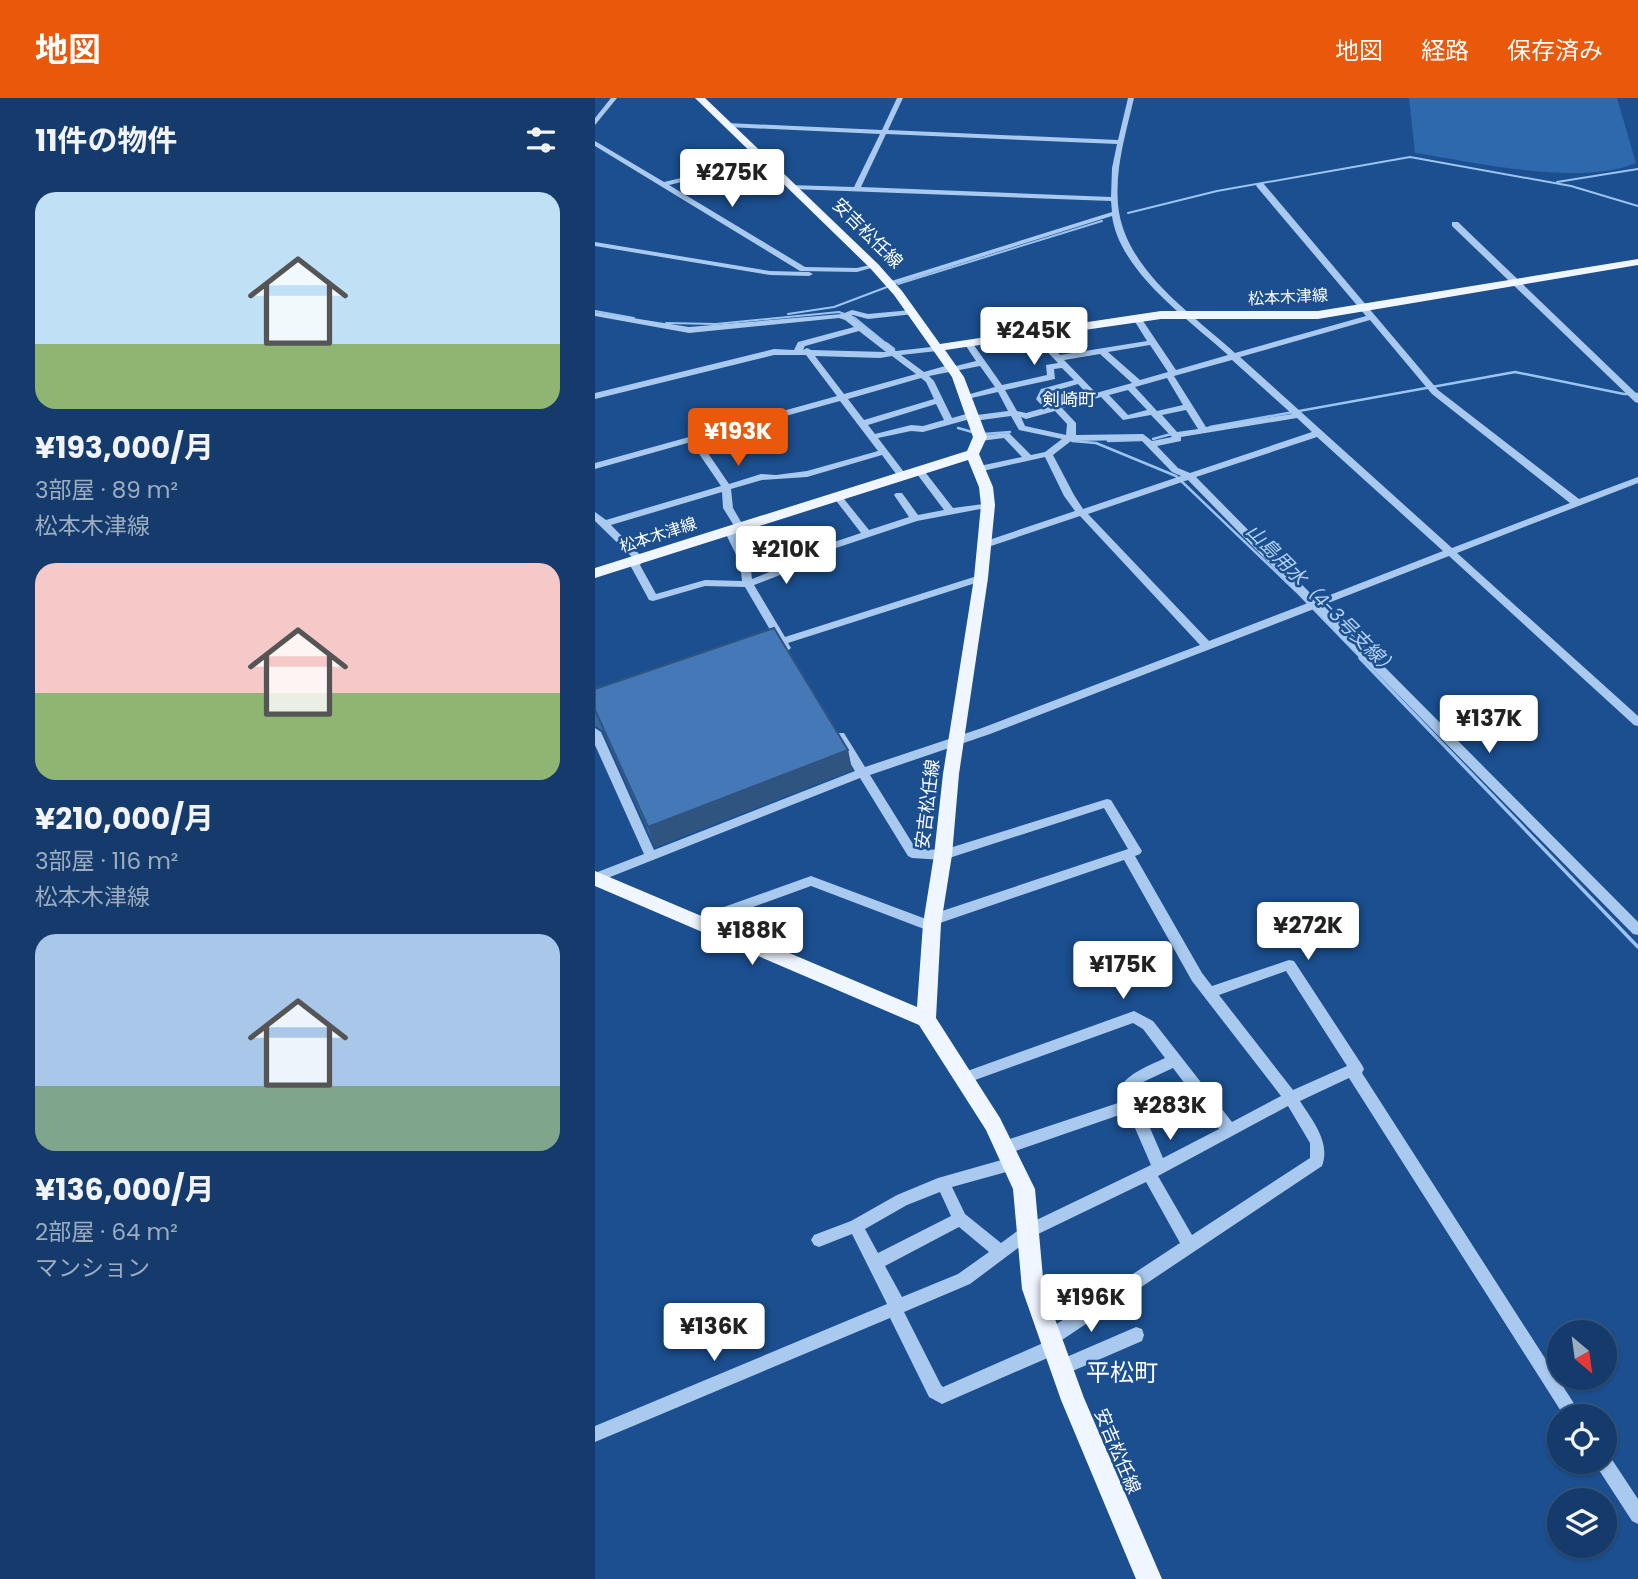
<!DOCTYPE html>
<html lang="ja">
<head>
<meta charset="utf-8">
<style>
  body { margin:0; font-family:Poppins,"Noto Sans JP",sans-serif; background:#214673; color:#f1f3f6; height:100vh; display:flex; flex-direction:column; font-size:26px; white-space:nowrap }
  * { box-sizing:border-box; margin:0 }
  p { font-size:23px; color:#9dadc1 }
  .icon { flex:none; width:38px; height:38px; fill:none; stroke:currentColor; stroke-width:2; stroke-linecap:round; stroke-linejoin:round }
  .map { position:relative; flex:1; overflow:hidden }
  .side { display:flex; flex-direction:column; background:#143b6b; width:595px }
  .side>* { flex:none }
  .needle { width:46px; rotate:151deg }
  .tools { position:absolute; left:952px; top:1222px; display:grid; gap:14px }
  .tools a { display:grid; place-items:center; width:70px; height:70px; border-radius:50%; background:#143b6b; box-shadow:0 2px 5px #0004,0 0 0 2px #33557e; font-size:35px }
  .price { position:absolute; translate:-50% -60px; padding:0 16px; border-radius:7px; background:#fff; color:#222; font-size:23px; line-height:46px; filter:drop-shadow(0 2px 4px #0008) }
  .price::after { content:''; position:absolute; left:50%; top:42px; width:21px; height:16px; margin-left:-10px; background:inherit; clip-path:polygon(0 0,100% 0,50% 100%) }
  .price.selected { background:#ea580c; color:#fff }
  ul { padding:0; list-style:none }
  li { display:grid; align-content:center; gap:14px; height:371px; padding:0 35px }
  li span { display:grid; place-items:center; height:217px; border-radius:21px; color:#555 }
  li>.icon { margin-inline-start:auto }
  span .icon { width:126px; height:126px; fill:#fffc; stroke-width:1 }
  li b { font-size:30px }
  h2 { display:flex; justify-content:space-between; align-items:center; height:84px; padding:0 35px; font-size:30px }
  header { display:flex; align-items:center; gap:42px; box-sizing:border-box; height:98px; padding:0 35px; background:#ea580c; color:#fff }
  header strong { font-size:33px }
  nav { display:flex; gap:38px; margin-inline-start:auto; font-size:24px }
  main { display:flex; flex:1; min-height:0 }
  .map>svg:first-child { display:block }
</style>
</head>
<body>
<header>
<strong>地図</strong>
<nav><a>地図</a><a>経路</a><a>保存済み</a></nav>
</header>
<main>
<section class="side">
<h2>11件の物件<svg class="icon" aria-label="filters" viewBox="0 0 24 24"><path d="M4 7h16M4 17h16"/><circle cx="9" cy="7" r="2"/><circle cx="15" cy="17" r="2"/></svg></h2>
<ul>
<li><span style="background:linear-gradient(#bfe0f5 70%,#8fb573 0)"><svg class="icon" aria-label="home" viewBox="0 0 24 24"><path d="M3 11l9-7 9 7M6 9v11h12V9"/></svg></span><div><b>¥193,000/月</b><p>3部屋 · 89 m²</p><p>松本木津線</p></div></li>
<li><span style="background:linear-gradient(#f6c9c9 60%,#8fb573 0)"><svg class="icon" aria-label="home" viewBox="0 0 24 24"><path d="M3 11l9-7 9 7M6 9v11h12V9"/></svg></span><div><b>¥210,000/月</b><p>3部屋 · 116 m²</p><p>松本木津線</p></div></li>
<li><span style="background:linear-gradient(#a9c7e8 70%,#7fa58c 0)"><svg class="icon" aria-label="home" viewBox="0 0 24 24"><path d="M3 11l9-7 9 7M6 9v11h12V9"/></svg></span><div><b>¥136,000/月</b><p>2部屋 · 64 m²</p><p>マンション</p></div></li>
</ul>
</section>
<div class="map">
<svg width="1043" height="1481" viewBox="0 0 1043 1481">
  <rect width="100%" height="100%" fill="#1b4f8f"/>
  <path fill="#2e69ad" d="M 814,0 L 1022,0 L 1041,65 C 984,89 880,64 820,55 Z"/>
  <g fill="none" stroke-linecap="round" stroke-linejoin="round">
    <g stroke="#9cc4f0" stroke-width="2">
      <path d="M 962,84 L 1043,71"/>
      <path d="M 533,115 L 622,93 L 815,59 L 976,88 L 1043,108"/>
      <path d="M 303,186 L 507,123"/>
      <path d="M 0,213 L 39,220"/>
      <path d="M 193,216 L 239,209 L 292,189"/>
      <path d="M 71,225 L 121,226 L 244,214 L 260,220 L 293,247"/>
    </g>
    <g stroke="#9cc4f0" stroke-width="2.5">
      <path d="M 291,245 L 299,251"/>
      <path d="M 615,329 L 920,274 L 1029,296 L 1043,296"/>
      <path d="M 363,330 L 381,335"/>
      <path d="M 389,336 L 415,334"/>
      <path d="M 558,341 L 580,335"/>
      <path d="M 477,343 L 501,345 L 581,378 L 701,493 L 767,561"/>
      <path d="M 513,343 L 546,342"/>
    </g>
    <path stroke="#9cc4f0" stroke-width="3.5" d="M 765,560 L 1043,849"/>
    <g fill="#a9c9ee" fill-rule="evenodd">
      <path d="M 16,0 L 22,0 L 0,27 L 0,20 Z"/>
      <path d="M 302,0 L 308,0 L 293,32 L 523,42 L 533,0 L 539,0 C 531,35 520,69 523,106 C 528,170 596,215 640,255 L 771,218 L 662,89 L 661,87 L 665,85 L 668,85 L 843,292 L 984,401 L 1043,379 L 1043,385 L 862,455 L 1043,618 L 1043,628 L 1039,627 L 854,458 L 728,507 L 1043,824 L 1043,837 L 1038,836 L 719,511 L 395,636 L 275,677 L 321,751 L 348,752 L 512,701 L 516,702 L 547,753 L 545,756 L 540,758 L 607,875 L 617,888 L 694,862 L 699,863 L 767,967 L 769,971 L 767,975 L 987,1318 L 969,1318 L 754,980 L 705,1003 C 717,1022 736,1044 727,1068 L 464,1244 L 466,1249 L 464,1255 L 347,1306 L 334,1299 L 295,1220 L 0,1344 L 0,1328 L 292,1206 L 257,1136 L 224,1149 L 219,1147 L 216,1142 L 219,1137 L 256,1123 L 302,1097 L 343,1080 L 417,1059 L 422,1061 L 424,1066 L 422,1071 L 357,1089 L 370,1116 L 406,1145 L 429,1128 L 556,1067 L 533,1014 L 409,1057 L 404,1055 L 402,1050 L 404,1045 L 409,1043 L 529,1003 L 524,991 C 534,974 554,968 570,960 L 548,931 L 538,925 L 369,986 L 364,984 L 362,980 L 364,976 L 539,913 L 558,923 L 637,1024 L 686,998 L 597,883 L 529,762 L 342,826 L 343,829 L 342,833 L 337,834 L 216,788 L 103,829 L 98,828 L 97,824 L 98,820 L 216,778 L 331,821 L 332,818 L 533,751 L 509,710 L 348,762 L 317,760 L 313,758 L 265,680 L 0,785 L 0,775 L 49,756 L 0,647 L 0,630 L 6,634 L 59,752 L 260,673 L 239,638 L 241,635 L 249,635 L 270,669 L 387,630 L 605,547 L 485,418 L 393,449 L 385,449 L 385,445 L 480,413 L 469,398 L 450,359 L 383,374 L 378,371 L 380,369 L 427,359 L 409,340 L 385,343 L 380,340 L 382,338 L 414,335 L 436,357 L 450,354 L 467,341 L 424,332 L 416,318 L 379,323 L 375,321 L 328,334 L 316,333 L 283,340 L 312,378 L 310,380 L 304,380 L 287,357 L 212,379 L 167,382 L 136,391 L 138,410 L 149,429 L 147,431 L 141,431 L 128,410 L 127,394 L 16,427 L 49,461 L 45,467 L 61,496 L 110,482 L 147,483 L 145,465 L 129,432 L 130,430 L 134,429 L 139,432 L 155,465 L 157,481 L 190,468 L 230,447 L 266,435 L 239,400 L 239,396 L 245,396 L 274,432 L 314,419 L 299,397 L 301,395 L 307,395 L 323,417 L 349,412 L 319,372 L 321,370 L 327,370 L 358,410 L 396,405 L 396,409 L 322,423 L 238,451 L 198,472 L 159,487 L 190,539 L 382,478 L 390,478 L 391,480 L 390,482 L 193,545 L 196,550 L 191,554 L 187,553 L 184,548 L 175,549 L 174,546 L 175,543 L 181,542 L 150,489 L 110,488 L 58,503 L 54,502 L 35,467 L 39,461 L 0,423 L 0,414 L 11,422 L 126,388 L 96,344 L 0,371 L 0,365 L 242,298 L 211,257 L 179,257 L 0,301 L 0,295 L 179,251 L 199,252 L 203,244 L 259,229 L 250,222 L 244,220 L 94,235 L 0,218 L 0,214 L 94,229 L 247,216 L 257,212 L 273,216 L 316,212 L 319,212 L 319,216 L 273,221 L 258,217 L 256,218 L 301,253 L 345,248 L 345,252 L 342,253 L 306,257 L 329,274 L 357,266 L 361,268 L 381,263 L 369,245 L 376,243 L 407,287 L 452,277 L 451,267 L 463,265 L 435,236 L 435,232 L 441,232 L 465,257 L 552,243 L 537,219 L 541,217 L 544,217 L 581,272 L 633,257 C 593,221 525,174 517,118 L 297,187 L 290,185 L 517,114 L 516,103 L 197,91 L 194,91 L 194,87 L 259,89 L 285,36 L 132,29 L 129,27 L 132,25 L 287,32 ZM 291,36 L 522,46 L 517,70 L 516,99 L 266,89 ZM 775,222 L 837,296 L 975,405 L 857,450 L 645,259 ZM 264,233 L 291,254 L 216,252 L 212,250 L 208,252 L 210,248 ZM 555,247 L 573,274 L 545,282 L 513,254 ZM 505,256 L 537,285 L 501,295 L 469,262 ZM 220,258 L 285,260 L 297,258 L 321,276 L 249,296 ZM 637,262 L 697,316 L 611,329 L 579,278 ZM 385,268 L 400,289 L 368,298 L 372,301 L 403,294 L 413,313 L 382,317 L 378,314 L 357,320 L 339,283 L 334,278 ZM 467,270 L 479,282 L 446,291 L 441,301 L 449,310 L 431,315 L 422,313 L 410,292 L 460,281 L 459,271 ZM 326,280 L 331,284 L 339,301 L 269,322 L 253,301 ZM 572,280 L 588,307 L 562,313 L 540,289 ZM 483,286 L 493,297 L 457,308 L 450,301 L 453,295 ZM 533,292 L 552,312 L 533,317 L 514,297 ZM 506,299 L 528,322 L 556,317 L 577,339 L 557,343 L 548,336 L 481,337 L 481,325 L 467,310 ZM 245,303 L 283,353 L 212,373 L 181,377 L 166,376 L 134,386 L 104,342 ZM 341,306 L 349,322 L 328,328 L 316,327 L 280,336 L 273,327 ZM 591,312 L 603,331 L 582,334 L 567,317 ZM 460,313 L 472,326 L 471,337 L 430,328 L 426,319 L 431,321 ZM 702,320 L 717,334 L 595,375 L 583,370 L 562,348 L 586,343 L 586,339 ZM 722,339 L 848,453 L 722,502 L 601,379 ZM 546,342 L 577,374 L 586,378 L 488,411 L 479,397 L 458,357 L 476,343 ZM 593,382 L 713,505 L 614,543 L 493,416 ZM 691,873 L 752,968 L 698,992 L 624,897 ZM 578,970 L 624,1031 L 568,1060 L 539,993 L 548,984 ZM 693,1008 L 715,1045 L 715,1060 L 597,1137 L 563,1078 ZM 551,1084 L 585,1145 L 448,1235 L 446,1241 L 448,1245 L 348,1289 L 346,1287 L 309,1214 L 375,1186 L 439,1138 ZM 345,1094 L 356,1118 L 283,1155 L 270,1131 L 312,1107 ZM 364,1129 L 394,1154 L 363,1176 L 307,1199 L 290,1168 Z"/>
      <path d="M 0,43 L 69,84 L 172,60 L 172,64 L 74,87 L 210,169 L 262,170 L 279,166 L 283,168 L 262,174 L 205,173 L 0,48 Z"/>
      <path d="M 857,124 L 863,124 L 1043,297 L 1043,305 L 1040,304 L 857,128 Z"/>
      <path d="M 0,144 L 175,173 L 214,174 L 218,176 L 214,178 L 175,177 L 0,148 Z"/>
      <path d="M 541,1229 L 547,1231 L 549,1237 L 547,1243 L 466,1278 L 460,1276 L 458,1270 L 460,1264 Z"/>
      <path d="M 1010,1355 L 1014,1357 L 1043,1401 L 1043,1426 L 1037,1423 L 1002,1369 L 1000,1363 L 1010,1363 Z"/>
    </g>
    <path fill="#f0f6ff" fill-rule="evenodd" d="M 100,0 L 110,0 L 283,166 L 307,193 L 345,246 L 566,213 L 723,213 L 1043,161 L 1043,167 L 723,221 L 566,221 L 350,252 L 369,279 L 392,339 L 384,356 L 398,389 L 400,407 L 393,480 L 364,676 L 357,757 L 346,826 L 341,920 L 405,1020 L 440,1091 L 449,1191 L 489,1300 L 567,1481 L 541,1481 L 466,1302 L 427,1191 L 418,1091 L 391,1032 L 324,927 L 0,788 L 0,773 L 322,909 L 328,826 L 339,757 L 348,676 L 379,480 L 386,407 L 384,389 L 373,362 L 0,480 L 0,470 L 372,353 L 378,339 L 357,279 L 299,197 L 275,170 Z"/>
  </g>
  <path fill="#3a679d" d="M 0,591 L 253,652 L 257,672 L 60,749 L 8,633 L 0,628 Z"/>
  <path fill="#305480" d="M 253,652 L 257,672 L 60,749 L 53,729 Z"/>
  <path fill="#4478b7" stroke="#305480" stroke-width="2" d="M 179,530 L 253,652 L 53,729 L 0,612 L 0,591 Z"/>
  <g text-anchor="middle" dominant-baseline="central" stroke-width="5" stroke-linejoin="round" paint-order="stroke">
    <g font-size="16" fill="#fff" stroke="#1b4f8f">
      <text transform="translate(693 199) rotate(-3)">松本木津線</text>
      <text transform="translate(63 437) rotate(-18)">松本木津線</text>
    </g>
    <g font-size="18" fill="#fff" stroke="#1b4f8f">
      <text transform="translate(273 135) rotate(45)">安吉松任線</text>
      <text transform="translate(332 706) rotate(-83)">安吉松任線</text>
      <text transform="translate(523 1353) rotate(67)">安吉松任線</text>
    </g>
    <g font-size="18" fill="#fff" stroke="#1b4f8f">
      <text x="474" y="301">剣崎町</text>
    </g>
    <g font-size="19" font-style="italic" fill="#b5d3f5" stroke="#1b4f8f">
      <text transform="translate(727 502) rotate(45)">山島用水（4-3号支線）</text>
    </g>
    <g font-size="24" fill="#fff" stroke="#1b4f8f">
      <text x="527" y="1274">平松町</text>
    </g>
  </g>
</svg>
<div class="tools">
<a><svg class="needle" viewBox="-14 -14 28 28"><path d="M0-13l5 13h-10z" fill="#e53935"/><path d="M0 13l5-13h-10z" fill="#9dadc1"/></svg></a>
<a><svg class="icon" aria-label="locate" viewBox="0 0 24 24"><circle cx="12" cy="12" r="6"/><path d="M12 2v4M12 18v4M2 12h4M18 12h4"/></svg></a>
<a><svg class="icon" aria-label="layers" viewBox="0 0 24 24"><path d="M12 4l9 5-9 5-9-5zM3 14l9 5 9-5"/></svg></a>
</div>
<b class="price" style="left:137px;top:111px">¥275K</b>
<b class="price" style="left:439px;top:269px">¥245K</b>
<b class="price selected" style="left:143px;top:370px">¥193K</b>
<b class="price" style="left:191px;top:488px">¥210K</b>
<b class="price" style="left:894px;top:657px">¥137K</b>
<b class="price" style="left:713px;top:864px">¥272K</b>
<b class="price" style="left:157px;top:869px">¥188K</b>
<b class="price" style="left:528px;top:903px">¥175K</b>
<b class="price" style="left:575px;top:1044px">¥283K</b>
<b class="price" style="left:496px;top:1236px">¥196K</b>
<b class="price" style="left:119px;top:1265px">¥136K</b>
</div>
</main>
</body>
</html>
